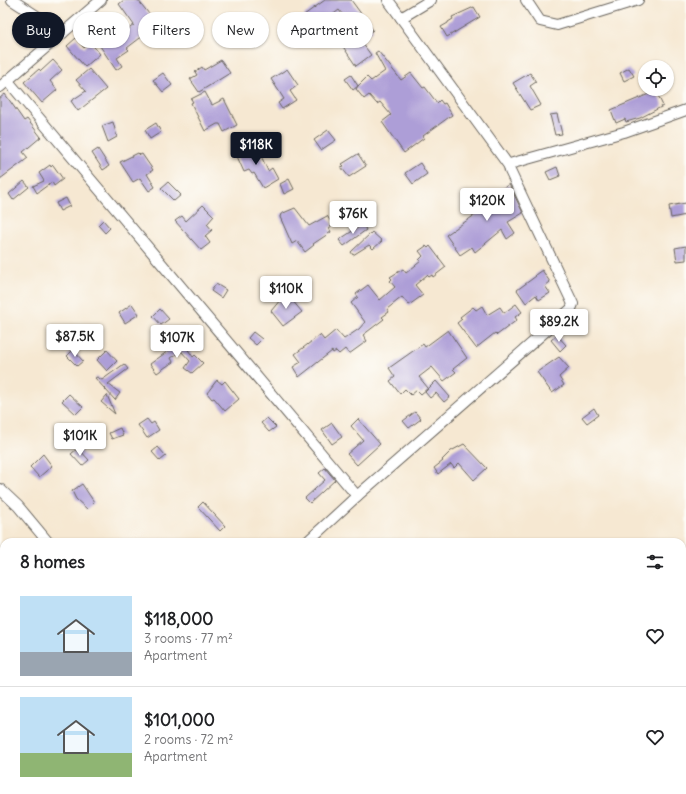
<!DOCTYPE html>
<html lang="en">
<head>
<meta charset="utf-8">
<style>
  body { margin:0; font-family:Delius,sans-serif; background:#f2f2f2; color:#202124; height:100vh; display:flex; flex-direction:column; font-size:15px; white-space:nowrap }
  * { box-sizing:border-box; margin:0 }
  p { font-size:13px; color:#757577 }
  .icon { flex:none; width:22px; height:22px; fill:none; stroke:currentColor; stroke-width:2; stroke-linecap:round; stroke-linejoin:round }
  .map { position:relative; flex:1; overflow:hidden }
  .details { position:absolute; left:0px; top:538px; width:686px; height:256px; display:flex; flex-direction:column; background:#fff; border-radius:12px 12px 0 0; box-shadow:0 1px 3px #0004 }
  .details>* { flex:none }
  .hud { position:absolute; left:12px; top:12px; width:400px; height:36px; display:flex; gap:8px }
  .controls { position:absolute; left:638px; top:60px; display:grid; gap:8px }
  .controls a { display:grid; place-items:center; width:36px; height:36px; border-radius:50%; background:#fff; box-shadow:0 1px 3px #0004; font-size:20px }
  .price { position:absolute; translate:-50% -34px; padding:0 9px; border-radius:4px; background:#fff; color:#222; font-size:13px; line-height:26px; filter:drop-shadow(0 1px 2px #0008) }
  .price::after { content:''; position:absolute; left:50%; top:24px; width:12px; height:9px; margin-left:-6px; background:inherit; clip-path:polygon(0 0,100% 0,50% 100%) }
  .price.on { background:#111827; color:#fff }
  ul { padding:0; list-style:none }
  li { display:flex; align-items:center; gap:12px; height:100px; padding:0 20px }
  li+li { border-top:1px solid #e0e0e0 }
  li span { display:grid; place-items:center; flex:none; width:112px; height:80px; border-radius:0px; color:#555 }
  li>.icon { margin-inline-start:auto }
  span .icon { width:48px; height:48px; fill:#fffc; stroke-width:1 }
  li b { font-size:17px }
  h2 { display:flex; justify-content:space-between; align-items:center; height:48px; padding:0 20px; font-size:17px }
  .pill { padding:0 14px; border-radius:18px; background:#fff; box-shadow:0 1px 3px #0004; font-size:14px; line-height:36px }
  .pill.on { background:#111827; color:#fff }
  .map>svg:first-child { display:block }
</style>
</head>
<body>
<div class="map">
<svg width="686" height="794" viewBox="0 0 686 794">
  <rect width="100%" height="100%" fill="#fdfcf7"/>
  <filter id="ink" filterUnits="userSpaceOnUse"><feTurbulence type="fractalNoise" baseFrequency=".025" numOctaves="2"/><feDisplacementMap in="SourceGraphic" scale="8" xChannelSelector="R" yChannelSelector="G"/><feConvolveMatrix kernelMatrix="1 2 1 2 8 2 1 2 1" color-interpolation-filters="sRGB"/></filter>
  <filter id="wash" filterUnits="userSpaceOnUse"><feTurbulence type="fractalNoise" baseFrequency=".012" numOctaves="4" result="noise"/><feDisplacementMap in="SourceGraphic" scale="16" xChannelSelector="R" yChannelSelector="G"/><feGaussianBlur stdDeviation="0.9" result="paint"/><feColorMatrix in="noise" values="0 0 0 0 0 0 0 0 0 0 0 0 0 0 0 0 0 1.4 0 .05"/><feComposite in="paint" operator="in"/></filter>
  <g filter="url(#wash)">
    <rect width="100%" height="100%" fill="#f6e8d2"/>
    <g id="blocks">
      <g fill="#ad9ed7">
        <path d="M 124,0 L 138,0 L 153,19 L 143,25 L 148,32 L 127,48 L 129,50 L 117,58 L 122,66 L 116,70 L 100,46 L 107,39 L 111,42 L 134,25 L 119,4 Z"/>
        <path d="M 325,0 L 351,0 L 373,30 L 360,40 L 371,55 L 356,66 L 342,45 L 352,39 L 347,31 L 352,28 L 339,10 L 307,34 L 302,28 L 310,22 L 304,15 Z"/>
        <path d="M 474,7 L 480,17 L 447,37 L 441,27 L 448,23 L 448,22 L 453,19 L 452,17 Z"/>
        <path d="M 76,38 L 84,48 L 90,42 L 100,54 L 85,67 L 67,46 Z"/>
        <path d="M 378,51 L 401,80 L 411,73 L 423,88 L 425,87 L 437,103 L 440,100 L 443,104 L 445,103 L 452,115 L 427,133 L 423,136 L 424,138 L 404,153 L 382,122 L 391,115 L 380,102 L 377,104 L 369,95 L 364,99 L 356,89 L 358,86 L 353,90 L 345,79 L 351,75 L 358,86 L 367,77 L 371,81 L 385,71 L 375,53 Z"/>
        <path d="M 53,60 L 62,70 L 50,81 L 57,90 L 42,103 L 24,82 L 39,69 L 41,71 Z"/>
        <path d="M 221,60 L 230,73 L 199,92 L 190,79 L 197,75 L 195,72 L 202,67 L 204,70 Z"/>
        <path d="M 629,68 L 634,76 L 624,81 L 620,73 Z"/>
        <path d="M 89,69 L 106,89 L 78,111 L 71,101 L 86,91 L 76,80 Z"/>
        <path d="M 287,69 L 298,85 L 290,91 L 296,100 L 282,109 L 278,103 L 284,99 L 271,79 Z"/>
        <path d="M 163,73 L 172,85 L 163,92 L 153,80 Z"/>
        <path d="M 530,73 L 536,82 L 530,86 L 541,105 L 530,110 L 513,83 Z"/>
        <path d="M 656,91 L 663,106 L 640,118 L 626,122 L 625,119 L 616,123 L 611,110 Z"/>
        <path d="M 205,92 L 212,105 L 224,99 L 237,125 L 224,132 L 220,124 L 217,124 L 205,131 L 191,103 L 193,102 L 191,99 Z"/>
        <path d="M 5,94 L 24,121 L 27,119 L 41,137 L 23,152 L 28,158 L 0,179 L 0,98 Z"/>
        <path d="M 557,114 L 562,134 L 555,135 L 550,115 Z"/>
        <path d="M 113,122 L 117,137 L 108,142 L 102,126 Z"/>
        <path d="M 156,123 L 161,132 L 150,139 L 145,130 Z"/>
        <path d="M 328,130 L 336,140 L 321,150 L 314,140 Z"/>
        <path d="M 256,145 L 268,171 L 272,168 L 278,179 L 263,188 L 254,173 L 252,174 L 249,170 L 244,172 L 236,154 Z"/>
        <path d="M 98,149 L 109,166 L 103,170 L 92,153 Z"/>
        <path d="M 138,153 L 140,155 L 142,154 L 153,170 L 147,174 L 155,187 L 149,191 L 140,178 L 133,182 L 120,162 Z"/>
        <path d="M 358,154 L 366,166 L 349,177 L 341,167 L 344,166 L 342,164 Z"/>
        <path d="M 420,163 L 427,174 L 413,184 L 405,173 Z"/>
        <path d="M 50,165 L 51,167 L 53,165 L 63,179 L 54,186 L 52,182 L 37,193 L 33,186 L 44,181 L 39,173 Z"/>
        <path d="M 557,167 L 560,176 L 550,180 L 546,172 Z"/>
        <path d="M 289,179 L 294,189 L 284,194 L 280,184 Z"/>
        <path d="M 24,181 L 29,187 L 13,200 L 9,194 Z"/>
        <path d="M 168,182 L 181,195 L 174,201 L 161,188 Z"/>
        <path d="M 509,184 L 523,213 L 508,222 L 515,233 L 507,239 L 502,230 L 475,252 L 472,247 L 460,255 L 446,235 L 485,208 L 482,204 Z"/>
        <path d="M 66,198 L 70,206 L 60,211 L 56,203 Z"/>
        <path d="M 686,203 L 686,215 L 671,218 L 669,206 Z"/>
        <path d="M 203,205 L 214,216 L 207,224 L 212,230 L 205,236 L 210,243 L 201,250 L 175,221 L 182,216 L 186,221 Z"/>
        <path d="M 295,208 L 309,226 L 327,216 L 332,223 L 332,226 L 329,228 L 331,232 L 313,244 L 314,245 L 305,252 L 297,241 L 292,244 L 280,217 L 281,214 Z"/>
        <path d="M 103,220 L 110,228 L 105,233 L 98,225 Z"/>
        <path d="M 363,224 L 366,230 L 344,246 L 339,240 Z"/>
        <path d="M 372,232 L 382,241 L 373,249 L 369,245 L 353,255 L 351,252 Z"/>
        <path d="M 426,246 L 428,248 L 430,246 L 446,267 L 433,277 L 432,275 L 429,277 L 427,275 L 415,285 L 423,295 L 409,305 L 402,297 L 387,309 L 389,312 L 382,317 L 384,319 L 363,335 L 367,341 L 349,354 L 345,349 L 339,354 L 336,351 L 333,353 L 332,351 L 299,377 L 293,367 L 301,362 L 295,354 L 320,335 L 324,340 L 336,330 L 344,339 L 359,329 L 365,322 L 351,303 L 358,297 L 356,294 L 368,285 L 380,300 L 395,287 L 390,281 L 392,279 L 390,277 L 403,269 L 406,273 L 421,261 L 419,260 L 423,256 L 419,251 Z"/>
        <path d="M 686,246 L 686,260 L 677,261 L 675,248 Z"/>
        <path d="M 542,270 L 550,282 L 545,286 L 550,293 L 539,300 L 536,295 L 526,303 L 517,290 L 536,276 L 535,275 Z"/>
        <path d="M 216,284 L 226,290 L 221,298 L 211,291 Z"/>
        <path d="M 286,293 L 302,312 L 283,326 L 271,311 Z"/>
        <path d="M 132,304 L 139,314 L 125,323 L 119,313 Z"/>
        <path d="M 516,304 L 522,312 L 515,317 L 517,320 L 497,335 L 495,333 L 476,348 L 457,323 L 462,319 L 460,317 L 473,307 L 476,310 L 482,306 L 487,315 L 500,307 L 504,313 Z"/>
        <path d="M 160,309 L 169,319 L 161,325 L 153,316 Z"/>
        <path d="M 64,329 L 67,335 L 54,341 L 51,334 Z"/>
        <path d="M 448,330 L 467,358 L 453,369 L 456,372 L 444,381 L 432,367 L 419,377 L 428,388 L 421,394 L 417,390 L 411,395 L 405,389 L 400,394 L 390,381 L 395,377 L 389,368 L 423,344 L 425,347 Z"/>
        <path d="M 253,332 L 262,339 L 256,345 L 248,338 Z"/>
        <path d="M 557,335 L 566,345 L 560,351 L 551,340 Z"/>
        <path d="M 182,341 L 193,357 L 195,355 L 203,363 L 192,373 L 185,368 L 190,361 L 181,351 L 171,358 L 173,362 L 157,373 L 150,364 Z"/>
        <path d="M 73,350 L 83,361 L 77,366 L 67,356 Z"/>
        <path d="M 107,350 L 117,361 L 107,371 L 97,360 Z"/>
        <path d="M 559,357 L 569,368 L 559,377 L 564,385 L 552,393 L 537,372 Z"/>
        <path d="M 124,364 L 128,369 L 108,384 L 120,393 L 115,400 L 95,378 L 97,377 L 102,380 Z"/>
        <path d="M 217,380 L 222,384 L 225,381 L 239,399 L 225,411 L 214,398 L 212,399 L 207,393 Z"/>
        <path d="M 436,381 L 450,397 L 444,402 L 436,393 L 430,398 L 425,392 Z"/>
        <path d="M 69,394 L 83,407 L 76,414 L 62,401 Z"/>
        <path d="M 107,395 L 115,414 L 101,402 Z"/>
        <path d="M 594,408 L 598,415 L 587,423 L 582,417 Z"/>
        <path d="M 415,412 L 421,419 L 409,428 L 403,421 Z"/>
        <path d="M 267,418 L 276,427 L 269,432 L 261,423 Z"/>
        <path d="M 147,419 L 151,424 L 154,422 L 159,430 L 147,438 L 138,425 Z"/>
        <path d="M 358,419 L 380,444 L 357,465 L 347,454 L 363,440 L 351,426 Z"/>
        <path d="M 332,423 L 342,437 L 332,444 L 322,430 Z"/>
        <path d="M 120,428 L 123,435 L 112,439 L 109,433 Z"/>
        <path d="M 464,444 L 487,468 L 474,480 L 459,463 L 454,468 L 451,464 L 438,474 L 434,468 L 443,461 L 442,460 L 451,451 Z"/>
        <path d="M 158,447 L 166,456 L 160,461 L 152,452 Z"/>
        <path d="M 78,448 L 89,460 L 82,466 L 71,454 Z"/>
        <path d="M 43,454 L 52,466 L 39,477 L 30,467 Z"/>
        <path d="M 325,468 L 335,480 L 310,503 L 305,498 L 325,480 L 319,473 Z"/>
        <path d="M 82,484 L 94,502 L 87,509 L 76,499 L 72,491 Z"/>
        <path d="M 203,502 L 225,526 L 220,531 L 198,507 Z"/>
      </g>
    </g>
  </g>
  <g filter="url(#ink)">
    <use href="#blocks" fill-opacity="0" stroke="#68635c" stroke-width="1"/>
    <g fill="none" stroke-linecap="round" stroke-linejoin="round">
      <defs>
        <g id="minor">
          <path d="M 12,0 L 63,33"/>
          <path d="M 388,0 L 509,166"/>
          <path d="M 526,0 L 540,21 L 557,25 L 638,0"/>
          <path d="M 401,18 L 431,0"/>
          <path d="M 8,81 L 357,496"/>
          <path d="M 0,87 L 101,0"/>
          <path d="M 0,489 L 18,506 L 48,542"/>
          <path d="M 307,542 L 357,496 L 571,309 L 573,304 L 510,171 L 509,166 L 513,163 L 624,132 L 686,110"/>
          <path d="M 0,600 L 4,596"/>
          <path d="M 0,767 L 4,772"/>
          <path d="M 18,790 L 21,794"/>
          <path d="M 198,790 L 200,794"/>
          <path d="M 375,790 L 377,794"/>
          <path d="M 522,790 L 526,794"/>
          <path d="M 35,794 L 40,790"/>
          <path d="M 287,794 L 291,790"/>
        </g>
      </defs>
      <use href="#minor" stroke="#68635c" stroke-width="12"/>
      <use href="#minor" stroke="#fff" stroke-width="10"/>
    </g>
  </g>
</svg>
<div class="controls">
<a><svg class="icon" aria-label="locate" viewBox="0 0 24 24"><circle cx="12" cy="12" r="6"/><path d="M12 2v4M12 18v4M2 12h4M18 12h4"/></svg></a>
</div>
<b class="price on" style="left:256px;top:166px">$118K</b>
<b class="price" style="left:487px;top:222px">$120K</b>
<b class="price" style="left:353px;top:235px">$76K</b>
<b class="price" style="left:286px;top:310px">$110K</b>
<b class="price" style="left:559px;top:343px">$89.2K</b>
<b class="price" style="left:75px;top:358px">$87.5K</b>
<b class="price" style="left:177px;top:359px">$107K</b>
<b class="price" style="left:80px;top:457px">$101K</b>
<div class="hud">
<a class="pill on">Buy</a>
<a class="pill">Rent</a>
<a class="pill">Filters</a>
<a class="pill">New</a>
<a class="pill">Apartment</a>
</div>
<section class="details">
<h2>8 homes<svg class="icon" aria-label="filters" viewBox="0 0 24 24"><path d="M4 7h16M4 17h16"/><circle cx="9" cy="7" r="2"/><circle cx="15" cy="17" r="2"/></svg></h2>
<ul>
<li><span style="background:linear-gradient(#bfe0f5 70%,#9aa5b1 0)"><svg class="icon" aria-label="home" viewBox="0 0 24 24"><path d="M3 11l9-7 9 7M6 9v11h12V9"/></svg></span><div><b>$118,000</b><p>3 rooms · 77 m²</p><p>Apartment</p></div><svg class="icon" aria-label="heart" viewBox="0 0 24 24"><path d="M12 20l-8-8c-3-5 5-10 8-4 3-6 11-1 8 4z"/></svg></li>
<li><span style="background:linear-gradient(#bfe0f5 70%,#8fb573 0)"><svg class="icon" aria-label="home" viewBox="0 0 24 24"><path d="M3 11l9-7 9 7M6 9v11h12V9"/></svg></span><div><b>$101,000</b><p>2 rooms · 72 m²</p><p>Apartment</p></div><svg class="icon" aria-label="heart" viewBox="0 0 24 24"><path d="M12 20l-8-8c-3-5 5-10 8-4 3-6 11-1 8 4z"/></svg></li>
</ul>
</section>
</div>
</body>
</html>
